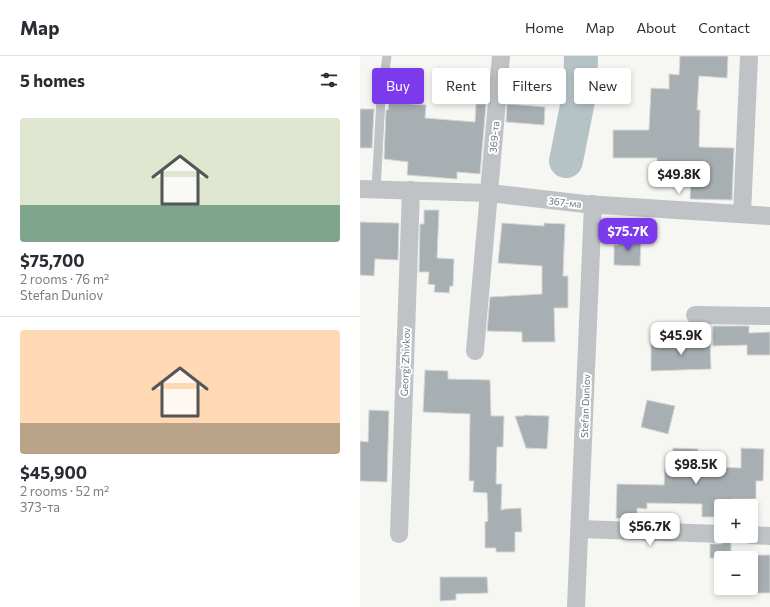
<!DOCTYPE html>
<html lang="en">
<head>
<meta charset="utf-8">
<style>
  body { margin:0; font-family:Commissioner,sans-serif; background:#f2f2f3; color:#2b2b33; height:100vh; display:flex; flex-direction:column; font-size:15px; white-space:nowrap }
  * { box-sizing:border-box; margin:0 }
  p { font-size:13px; color:#7c7c81 }
  .icon { flex:none; width:22px; height:22px; fill:none; stroke:currentColor; stroke-width:2; stroke-linecap:round; stroke-linejoin:round }
  .map { position:relative; flex:1; overflow:hidden }
  .drawer { display:flex; flex-direction:column; background:#fff; width:360px }
  .drawer>* { flex:none }
  .top-card { position:absolute; left:12px; top:12px; width:338px; height:36px; display:flex; gap:8px }
  .tools { position:absolute; left:354px; top:443px; display:grid; gap:8px }
  .tools a { display:grid; place-items:center; width:44px; height:44px; border-radius:4px; background:#fff; box-shadow:0 2px 6px #0003; font-size:20px }
  .price { position:absolute; translate:-50% -34px; padding:0 9px; border-radius:8px; background:#fff; color:#222; font-size:13px; line-height:26px; filter:drop-shadow(0 1px 2px #0008) }
  .price::after { content:''; position:absolute; left:50%; top:24px; width:12px; height:9px; margin-left:-6px; background:inherit; clip-path:polygon(0 0,100% 0,50% 100%) }
  .price.selected { background:#7c3aed; color:#fff }
  ul { padding:0; list-style:none }
  li { display:grid; align-content:center; gap:8px; height:212px; padding:0 20px }
  li+li { border-top:1px solid #e1e1e2 }
  li span { display:grid; place-items:center; height:124px; border-radius:4px; color:#555 }
  li>.icon { margin-inline-start:auto }
  span .icon { width:72px; height:72px; fill:#fffc; stroke-width:1 }
  li b { font-size:17px }
  h2 { display:flex; justify-content:space-between; align-items:center; height:48px; padding:0 20px; font-size:17px }
  .pill { padding:0 14px; border-radius:4px; background:#fff; box-shadow:0 2px 6px #0003; font-size:14px; line-height:36px }
  .pill.selected { background:#7c3aed; color:#fff }
  header { display:flex; align-items:center; gap:24px; box-sizing:border-box; height:56px; padding:0 20px; background:#fff; border-bottom:1px solid #e1e1e2 }
  header strong { font-size:19px }
  nav { display:flex; gap:22px; margin-inline-start:auto; font-size:14px }
  main { display:flex; flex:1; min-height:0 }
  .map>svg:first-child { display:block }
</style>
</head>
<body>
<header>
<strong>Map</strong>
<nav><a>Home</a><a>Map</a><a>About</a><a>Contact</a></nav>
</header>
<main>
<section class="drawer">
<h2>5 homes<svg class="icon" aria-label="filters" viewBox="0 0 24 24"><path d="M4 7h16M4 17h16"/><circle cx="9" cy="7" r="2"/><circle cx="15" cy="17" r="2"/></svg></h2>
<ul>
<li><span style="background:linear-gradient(#dfe7d0 70%,#7fa58c 0)"><svg class="icon" aria-label="home" viewBox="0 0 24 24"><path d="M3 11l9-7 9 7M6 9v11h12V9"/></svg></span><div><b>$75,700</b><p>2 rooms · 76 m²</p><p>Stefan Duniov</p></div></li>
<li><span style="background:linear-gradient(#ffd9b3 75%,#b9a48a 0)"><svg class="icon" aria-label="home" viewBox="0 0 24 24"><path d="M3 11l9-7 9 7M6 9v11h12V9"/></svg></span><div><b>$45,900</b><p>2 rooms · 52 m²</p><p>373-та</p></div></li>
</ul>
</section>
<div class="map">
<svg width="410" height="551" viewBox="0 0 410 551">
  <rect width="100%" height="100%" fill="#f6f6f3"/>
  <g fill="none" stroke-linecap="round" stroke-linejoin="round">
    <path stroke="#b6c3c6" stroke-width="34" d="M 206,105 L 220,35 L 221,0"/>
  </g>
  <g fill="#a7afb3" stroke="#d7d7d5">
    <path d="M 320,0 L 368,0 L 367,22 L 339,20 L 337,54 L 340,54 L 339,91 L 374,92 L 372,144 L 330,143 L 331,122 L 297,121 L 297,102 L 253,102 L 253,74 L 289,74 L 291,32 L 309,33 L 309,18 L 319,19 Z"/>
    <path d="M 29,46 L 66,49 L 65,62 L 115,66 L 116,48 L 126,48 L 120,118 L 97,116 L 97,123 L 47,119 L 48,106 L 24,103 L 26,54 L 28,54 Z"/>
    <path d="M 147,48 L 185,51 L 184,69 L 146,66 Z"/>
    <path d="M 0,53 L 14,53 L 12,92 L 0,92 Z"/>
    <path d="M 64,154 L 79,154 L 77,202 L 94,203 L 93,230 L 90,230 L 89,237 L 74,236 L 75,229 L 68,228 L 69,216 L 59,216 L 60,168 L 64,168 Z"/>
    <path d="M 0,166 L 39,167 L 38,204 L 15,203 L 14,220 L 0,219 Z"/>
    <path d="M 142,167 L 184,170 L 184,167 L 205,168 L 203,220 L 208,220 L 208,252 L 194,252 L 195,286 L 162,286 L 162,276 L 127,275 L 130,241 L 182,238 L 182,210 L 138,207 Z"/>
    <path d="M 258,182 L 281,183 L 280,210 L 254,209 L 254,189 L 258,189 Z"/>
    <path d="M 353,270 L 389,270 L 389,277 L 410,276 L 410,299 L 387,299 L 387,289 L 353,290 Z"/>
    <path d="M 350,286 L 351,313 L 291,315 L 291,287 Z"/>
    <path d="M 65,314 L 88,315 L 88,323 L 130,324 L 131,360 L 144,360 L 143,391 L 137,391 L 136,428 L 142,428 L 141,454 L 145,453 L 161,452 L 162,476 L 155,476 L 155,496 L 136,496 L 136,492 L 125,492 L 125,466 L 128,465 L 127,437 L 113,436 L 114,425 L 109,425 L 110,358 L 63,356 Z"/>
    <path d="M 287,344 L 315,350 L 308,378 L 281,371 Z"/>
    <path d="M 9,354 L 29,355 L 27,426 L 0,425 L 0,385 L 8,386 Z"/>
    <path d="M 164,359 L 189,360 L 187,393 L 166,392 L 155,360 L 164,360 Z"/>
    <path d="M 313,392 L 338,393 L 337,410 L 381,412 L 381,392 L 404,393 L 403,425 L 396,425 L 396,443 L 373,443 L 373,450 L 361,450 L 361,461 L 342,461 L 342,448 L 287,447 L 287,453 L 277,452 L 277,463 L 256,462 L 257,428 L 304,429 L 305,411 L 312,411 Z"/>
    <path d="M 368,485 L 371,485 L 371,502 L 350,502 L 350,488 L 361,488 Z"/>
    <rect x="391" y="499" width="19" height="38"/>
    <path d="M 80,521 L 127,521 L 128,537 L 96,538 L 96,544 L 80,545 Z"/>
  </g>
  <g fill="none" stroke-linecap="round" stroke-linejoin="round">
    <path stroke="#bfc3c6" stroke-width="9" d="M 16,133 L 21,43 L 27,0"/>
    <g stroke="#bfc3c6" stroke-width="18">
      <path d="M 0,133 L 129,137 L 225,148 L 410,160"/>
      <path d="M 382,158 L 389,0"/>
      <path d="M 335,259 L 410,260"/>
      <path d="M 115,295 L 141,0"/>
      <path d="M 220,473 L 361,478"/>
      <path d="M 39,478 L 51,134"/>
      <path d="M 391,479 L 410,480"/>
      <path d="M 216,551 L 233,148"/>
    </g>
  </g>
  <g text-anchor="middle" dominant-baseline="central" stroke-width="4" stroke-linejoin="round" paint-order="stroke">
    <g font-size="10" fill="#677882" stroke="#fff">
      <text transform="translate(134 81) rotate(-85)">369-та</text>
      <text transform="translate(205 146) rotate(6)">367-ма</text>
      <text transform="translate(45 306) rotate(-88)">Georgi Zhivkov</text>
      <text transform="translate(225 350) rotate(-88)">Stefan Duniov</text>
    </g>
  </g>
</svg>
<div class="tools">
<a>+</a>
<a>−</a>
</div>
<b class="price" style="left:319px;top:139px">$49.8K</b>
<b class="price selected" style="left:268px;top:196px">$75.7K</b>
<b class="price" style="left:321px;top:300px">$45.9K</b>
<b class="price" style="left:336px;top:429px">$98.5K</b>
<b class="price" style="left:290px;top:491px">$56.7K</b>
<div class="top-card">
<a class="pill selected">Buy</a>
<a class="pill">Rent</a>
<a class="pill">Filters</a>
<a class="pill">New</a>
</div>
</div>
</main>
</body>
</html>
